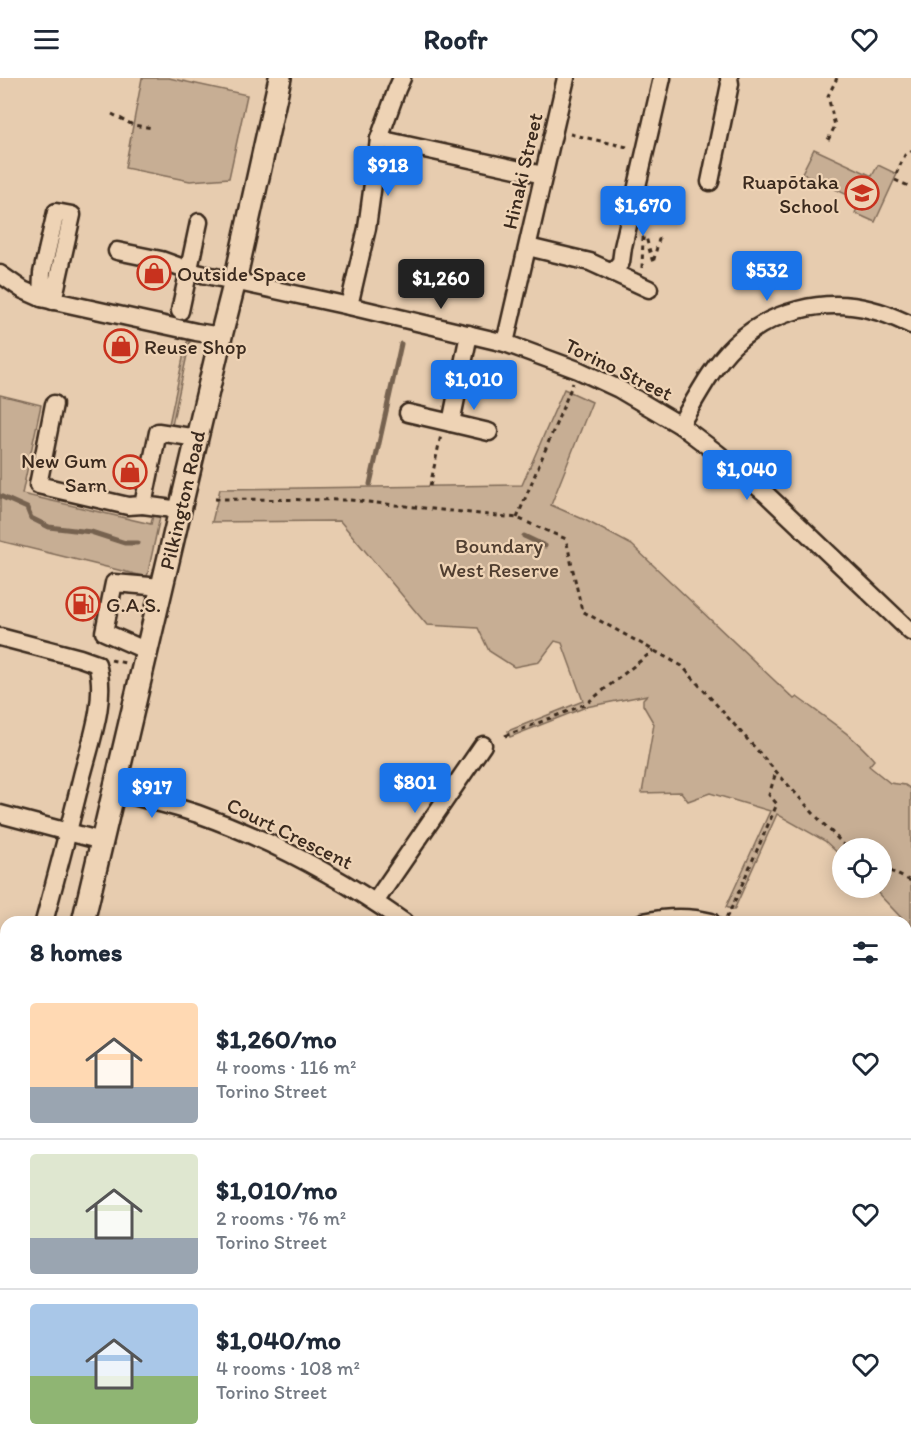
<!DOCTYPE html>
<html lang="en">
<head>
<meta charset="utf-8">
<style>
  body { margin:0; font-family:Itim,sans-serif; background:#f2f2f3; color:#1f2937; height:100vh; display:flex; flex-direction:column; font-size:22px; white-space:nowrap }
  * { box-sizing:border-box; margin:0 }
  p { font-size:20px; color:#747a83 }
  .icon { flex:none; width:33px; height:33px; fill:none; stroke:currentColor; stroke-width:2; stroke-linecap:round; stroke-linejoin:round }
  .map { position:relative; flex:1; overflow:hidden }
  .sheet { position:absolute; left:0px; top:838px; width:912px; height:536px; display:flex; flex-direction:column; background:#fff; border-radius:18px 18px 0 0; box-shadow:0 3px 15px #0003 }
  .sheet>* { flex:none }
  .fabs { position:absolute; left:832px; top:760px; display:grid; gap:12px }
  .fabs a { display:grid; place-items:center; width:60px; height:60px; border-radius:50%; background:#fff; box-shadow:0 3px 15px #0003; font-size:30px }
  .price { position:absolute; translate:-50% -51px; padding:0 14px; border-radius:6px; background:#1a73e8; color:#fff; font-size:20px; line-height:39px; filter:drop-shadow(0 2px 3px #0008) }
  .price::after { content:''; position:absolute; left:50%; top:36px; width:18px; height:14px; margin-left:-9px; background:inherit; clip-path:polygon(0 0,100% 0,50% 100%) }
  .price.current { background:#222; color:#fff }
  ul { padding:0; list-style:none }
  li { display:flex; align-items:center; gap:18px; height:150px; padding:0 30px }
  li+li { border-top:2px solid #e0e1e3 }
  li span { display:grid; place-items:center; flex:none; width:168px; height:120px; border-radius:6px; color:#555 }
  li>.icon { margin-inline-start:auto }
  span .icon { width:72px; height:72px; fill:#fffc; stroke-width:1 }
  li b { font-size:26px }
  h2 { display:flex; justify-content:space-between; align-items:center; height:72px; padding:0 30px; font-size:26px }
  header { display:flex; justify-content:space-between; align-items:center; height:78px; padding:0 30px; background:#fff; font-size:27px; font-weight:700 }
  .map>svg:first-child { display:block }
</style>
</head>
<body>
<header><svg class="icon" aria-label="menu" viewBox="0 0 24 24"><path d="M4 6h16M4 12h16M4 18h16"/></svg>Roofr<svg class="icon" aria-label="heart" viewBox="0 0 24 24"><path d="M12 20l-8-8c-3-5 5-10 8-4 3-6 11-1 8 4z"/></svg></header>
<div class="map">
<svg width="911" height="1373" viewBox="0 0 911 1373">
  <rect width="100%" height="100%" fill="#e7ccaf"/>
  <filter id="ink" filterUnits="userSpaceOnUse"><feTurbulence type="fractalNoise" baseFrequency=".0167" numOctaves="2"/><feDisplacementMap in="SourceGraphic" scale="12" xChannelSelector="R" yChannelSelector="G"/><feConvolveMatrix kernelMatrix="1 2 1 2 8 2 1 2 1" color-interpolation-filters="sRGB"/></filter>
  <g filter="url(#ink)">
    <g fill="#c7ae94" stroke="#816c59" stroke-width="1.5">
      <path d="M 142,0 L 169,0 L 247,17 L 229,100 L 190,103 L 125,90 Z"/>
      <path d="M 814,71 L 872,98 L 878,87 L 897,96 L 875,144 L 855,135 L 860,123 L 802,95 Z"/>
      <path d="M 188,263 L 190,263 L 172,347 L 169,346 L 186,266 Z"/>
      <path d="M 564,311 L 592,324 L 551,427 L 585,442 L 632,467 L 794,621 L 797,619 C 824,639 852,656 874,682 L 869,688 L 890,705 L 905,707 L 911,711 L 911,850 L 873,810 L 882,810 L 882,771 L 843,771 L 843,780 L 825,763 L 777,736 L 734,832 L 726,829 L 770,733 L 710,715 L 688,723 L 681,714 L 642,715 L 654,646 L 643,627 L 643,621 L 647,617 L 586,629 L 510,659 L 508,653 L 583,623 L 562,565 L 555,563 L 539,584 L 514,589 L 489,573 L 478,550 L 427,547 L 340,443 L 212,444 L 220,411 L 522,407 Z"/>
      <path d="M 0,317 L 41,327 L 22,416 L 151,446 L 154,433 L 160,439 L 147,499 L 0,463 Z"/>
      <path d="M 0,1328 L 6,1330 L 6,1368 L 54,1368 L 57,1373 L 0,1373 Z"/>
    </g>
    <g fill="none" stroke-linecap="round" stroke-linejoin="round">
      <g stroke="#766250" stroke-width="5">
        <path d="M 370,406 L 401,266"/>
        <path d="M 0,418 L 27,430 L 31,440 L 49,449 L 91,454 L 125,465 L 137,465"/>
        <path d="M 524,458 L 545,468"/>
      </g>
      <defs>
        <g id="minor">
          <path d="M 379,61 L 543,97"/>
          <path d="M 710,104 L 730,6 L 729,0"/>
          <path d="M 528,169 L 590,184 L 612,194 L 621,184 L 623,169 L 662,0"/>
          <path d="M 117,173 L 161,182 L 197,195 L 349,228 L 505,265 L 578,292 L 619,311 L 680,347 L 717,375 L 765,415 L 911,554"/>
          <path d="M 612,194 L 649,211"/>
          <path d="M 0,196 L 23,212 L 41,220 L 196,254 L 221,258"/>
          <path d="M 41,220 L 42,195 L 56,134 L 72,137 L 53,223"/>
          <path d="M 349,228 L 367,150 L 379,61 L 397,11 L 402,0"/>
          <path d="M 180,233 L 199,144"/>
          <path d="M 505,265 L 566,0"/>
          <path d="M 54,326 L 38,407 L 128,428 L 143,427"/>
          <path d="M 408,335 L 451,345 L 469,256"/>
          <path d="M 451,345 L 489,354"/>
          <path d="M 680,347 C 695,322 713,287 734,267 C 770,233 824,219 872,232 C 886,235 898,241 911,247"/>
          <path d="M 180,432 L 143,427 L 158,354 L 197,360"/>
          <path d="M 0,559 L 80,580 L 97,586 C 107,621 91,663 82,698 C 70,747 57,796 44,844"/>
          <path d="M 147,573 L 104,554 L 114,505 L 162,509"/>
          <path d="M 114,713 C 142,721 171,727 198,736 C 272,762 341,800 404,844"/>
          <path d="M 0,736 L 102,763"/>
          <path d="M 375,824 L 483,667"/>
          <path d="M 643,844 C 666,839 689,838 711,844"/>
          <path d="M 0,921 L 6,923"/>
          <path d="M 0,1029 L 6,1006"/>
          <path d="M 906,1036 L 911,1043"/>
          <path d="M 0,1303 L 6,1304"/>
          <path d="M 79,1368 L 82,1373"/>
          <path d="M 388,1368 L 389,1373"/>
          <path d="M 689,1368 L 689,1373"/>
        </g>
        <g id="major">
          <path d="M 83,844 L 221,258 L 235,203 L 280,0"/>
          <path d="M 0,1187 L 6,1163"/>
        </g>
      </defs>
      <use href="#minor" stroke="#3b2a1e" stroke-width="21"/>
      <use href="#major" stroke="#3b2a1e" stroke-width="26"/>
      <g stroke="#3b2a1e" stroke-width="3" stroke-dasharray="4.5 4.5" stroke-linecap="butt">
        <path d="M 112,36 L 133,47 L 153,50"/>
        <path d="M 570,56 L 631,70"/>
        <path d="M 828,62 L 835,48 L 828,18 L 837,0"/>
        <path d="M 896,96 L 905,77 L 911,73"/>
        <path d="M 895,102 L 911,109"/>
        <path d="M 642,190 L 643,160 L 646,159 L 653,185 L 659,161 L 656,157"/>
        <path d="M 430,408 L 441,357"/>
        <path d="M 215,421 L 349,422 L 517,440 L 566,461 L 582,533 L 682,588 L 814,736 L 848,771"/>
        <path d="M 517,440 L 573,305"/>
        <path d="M 111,582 L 125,585"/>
        <path d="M 505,658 L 586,626 L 654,572"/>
        <path d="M 882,789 L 911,803"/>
        <path d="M 726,840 L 734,825 L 777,726 L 769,717 L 776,694"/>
        <path d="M 906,1124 L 911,1121"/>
      </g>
      <use href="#minor" stroke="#eed3b5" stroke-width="16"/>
      <use href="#major" stroke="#eed3b5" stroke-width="21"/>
    </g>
  </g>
  <defs>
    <symbol id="school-ring" viewBox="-11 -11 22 22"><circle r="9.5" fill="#eed3b5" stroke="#c8321e" stroke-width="1.5"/><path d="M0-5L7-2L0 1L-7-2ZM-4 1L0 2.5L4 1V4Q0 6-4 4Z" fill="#c8321e"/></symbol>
    <symbol id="shop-ring" viewBox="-11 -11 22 22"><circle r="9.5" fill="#eed3b5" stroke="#c8321e" stroke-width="1.5"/><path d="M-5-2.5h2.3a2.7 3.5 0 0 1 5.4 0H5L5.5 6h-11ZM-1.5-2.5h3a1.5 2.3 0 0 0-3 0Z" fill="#c8321e"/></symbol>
    <symbol id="fuel-ring" viewBox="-11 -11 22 22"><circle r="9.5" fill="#eed3b5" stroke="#c8321e" stroke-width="1.5"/><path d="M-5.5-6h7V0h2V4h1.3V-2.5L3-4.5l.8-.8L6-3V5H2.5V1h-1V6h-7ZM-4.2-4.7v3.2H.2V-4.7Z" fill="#c8321e"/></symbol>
  </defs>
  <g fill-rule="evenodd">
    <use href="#school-ring" x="843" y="96" width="38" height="38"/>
    <use href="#shop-ring" x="135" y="176" width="38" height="38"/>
    <use href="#shop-ring" x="102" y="249" width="38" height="38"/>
    <use href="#shop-ring" x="111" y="375" width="38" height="38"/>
    <use href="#fuel-ring" x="64" y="507" width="38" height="38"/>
  </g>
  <g text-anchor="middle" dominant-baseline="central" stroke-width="4.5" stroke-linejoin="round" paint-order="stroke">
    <g font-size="21" fill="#3b2a1e" stroke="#eed3b5">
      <text transform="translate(522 93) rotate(-77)">Hinaki Street</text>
      <text transform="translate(619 291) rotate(26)">Torino Street</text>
      <text transform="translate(182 422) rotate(-77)">Pilkington Road</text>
      <text transform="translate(290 755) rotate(26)">Court Crescent</text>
    </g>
    <g font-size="21" fill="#3b2a1e" stroke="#eed3b5" text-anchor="start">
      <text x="839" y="103" text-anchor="end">Ruapōtaka<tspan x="839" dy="24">School</tspan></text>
      <text x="177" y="195">Outside Space</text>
      <text x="144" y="268">Reuse Shop</text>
      <text x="107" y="382" text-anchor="end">New Gum<tspan x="107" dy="24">Sarn</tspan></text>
      <text x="106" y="526">G.A.S.</text>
    </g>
    <g font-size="21" fill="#503e30" stroke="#eed3b5">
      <text x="499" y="467">Boundary<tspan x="499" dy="24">West Reserve</tspan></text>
    </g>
  </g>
</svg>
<div class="fabs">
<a><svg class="icon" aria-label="locate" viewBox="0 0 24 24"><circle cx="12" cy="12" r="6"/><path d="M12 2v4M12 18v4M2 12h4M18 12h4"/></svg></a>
</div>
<b class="price" style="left:388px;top:119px">$918</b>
<b class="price" style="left:643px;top:159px">$1,670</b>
<b class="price" style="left:767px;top:224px">$532</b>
<b class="price current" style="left:441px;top:232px">$1,260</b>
<b class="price" style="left:474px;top:333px">$1,010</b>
<b class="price" style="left:747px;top:423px">$1,040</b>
<b class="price" style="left:415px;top:736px">$801</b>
<b class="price" style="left:152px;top:741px">$917</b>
<section class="sheet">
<h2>8 homes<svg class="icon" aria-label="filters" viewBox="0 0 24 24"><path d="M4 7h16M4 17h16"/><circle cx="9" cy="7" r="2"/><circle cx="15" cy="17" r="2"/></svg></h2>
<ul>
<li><span style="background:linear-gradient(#ffd9b3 70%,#9aa5b1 0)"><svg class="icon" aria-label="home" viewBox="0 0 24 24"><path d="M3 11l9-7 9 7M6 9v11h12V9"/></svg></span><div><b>$1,260/mo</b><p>4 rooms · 116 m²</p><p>Torino Street</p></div><svg class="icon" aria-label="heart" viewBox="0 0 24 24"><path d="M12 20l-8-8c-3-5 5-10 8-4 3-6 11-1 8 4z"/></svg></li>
<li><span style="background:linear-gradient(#dfe7d0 70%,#9aa5b1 0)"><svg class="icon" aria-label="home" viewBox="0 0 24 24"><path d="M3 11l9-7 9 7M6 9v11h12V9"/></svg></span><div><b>$1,010/mo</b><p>2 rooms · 76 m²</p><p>Torino Street</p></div><svg class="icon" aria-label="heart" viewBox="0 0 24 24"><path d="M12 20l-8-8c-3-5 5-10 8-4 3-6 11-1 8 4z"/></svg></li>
<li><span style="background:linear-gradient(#a9c7e8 60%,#8fb573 0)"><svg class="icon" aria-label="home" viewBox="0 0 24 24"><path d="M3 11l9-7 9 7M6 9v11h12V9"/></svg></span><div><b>$1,040/mo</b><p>4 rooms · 108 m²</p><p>Torino Street</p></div><svg class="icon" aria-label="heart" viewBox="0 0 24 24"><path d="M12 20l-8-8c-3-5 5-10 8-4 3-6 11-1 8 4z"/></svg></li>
</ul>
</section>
</div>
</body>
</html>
